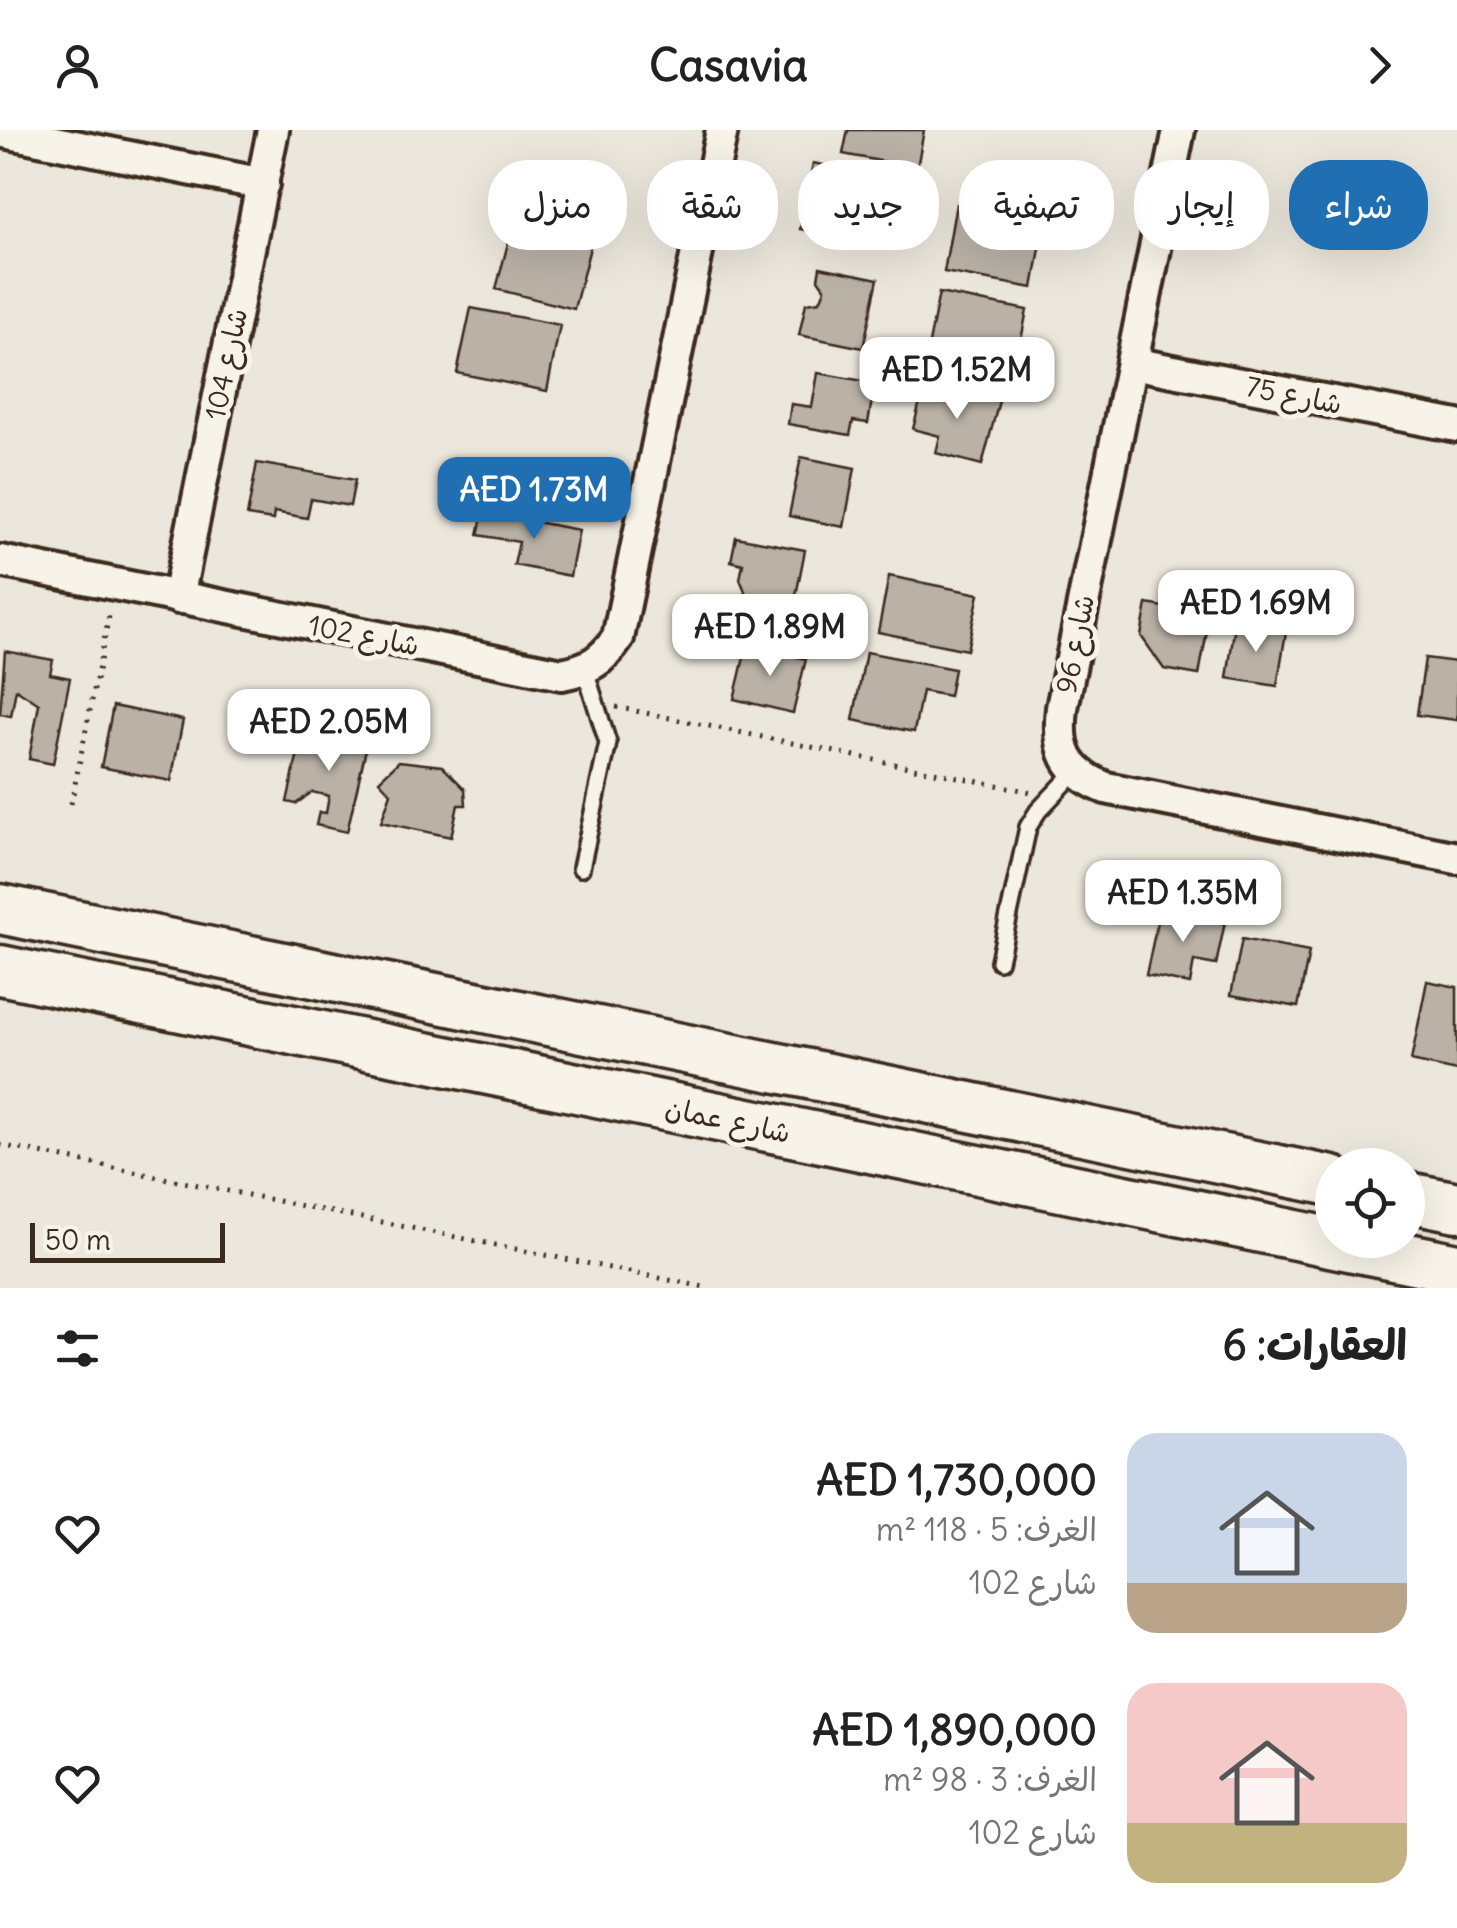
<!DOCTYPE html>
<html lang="ar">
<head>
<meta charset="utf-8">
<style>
  body { margin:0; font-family:Delius,"Playpen Sans Arabic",sans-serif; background:#f6f6f6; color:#222; direction:rtl; height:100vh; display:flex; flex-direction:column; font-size:38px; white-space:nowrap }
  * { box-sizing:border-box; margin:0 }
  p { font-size:32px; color:#767676 }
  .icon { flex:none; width:55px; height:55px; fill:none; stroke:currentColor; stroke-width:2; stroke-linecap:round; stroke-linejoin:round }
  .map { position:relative; height:1158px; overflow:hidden; direction:ltr }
  .side { display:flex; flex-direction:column; background:#fff; flex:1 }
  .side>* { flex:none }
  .guide { position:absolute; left:30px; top:30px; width:1398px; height:90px; direction:rtl; display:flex; gap:20px }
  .buttons { position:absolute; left:1315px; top:1018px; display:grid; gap:20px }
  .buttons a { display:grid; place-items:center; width:110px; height:110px; border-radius:50%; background:#fff; box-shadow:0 10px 40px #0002; font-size:50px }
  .scale { position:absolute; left:30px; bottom:25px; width:195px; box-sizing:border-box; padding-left:10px; border:5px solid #3b2a1e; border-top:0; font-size:28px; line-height:35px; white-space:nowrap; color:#3b2a1e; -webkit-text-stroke:8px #f7f3e8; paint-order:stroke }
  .price { position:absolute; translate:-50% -85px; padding:0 22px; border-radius:20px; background:#fff; color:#222; font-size:32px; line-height:65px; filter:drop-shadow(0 2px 5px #0008) }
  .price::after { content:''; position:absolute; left:50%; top:60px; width:30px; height:22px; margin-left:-15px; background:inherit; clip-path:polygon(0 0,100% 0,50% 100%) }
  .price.active { background:#1f6fb2; color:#fff }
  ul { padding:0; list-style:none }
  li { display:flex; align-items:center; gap:30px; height:250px; padding:0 50px }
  li span { display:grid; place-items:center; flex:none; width:280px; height:200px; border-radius:30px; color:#555 }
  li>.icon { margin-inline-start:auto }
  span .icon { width:120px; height:120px; fill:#fffc; stroke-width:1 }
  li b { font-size:42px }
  h2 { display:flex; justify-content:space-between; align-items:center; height:120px; padding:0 50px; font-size:42px }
  .tag { padding:0 35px; border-radius:40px; background:#fff; box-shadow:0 10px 40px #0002; font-size:35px; line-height:90px }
  .tag.active { background:#1f6fb2; color:#fff }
  header { display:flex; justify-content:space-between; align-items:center; height:130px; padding:0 50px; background:#fff; font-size:45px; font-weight:800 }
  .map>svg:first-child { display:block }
</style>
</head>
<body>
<header><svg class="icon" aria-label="forward" viewBox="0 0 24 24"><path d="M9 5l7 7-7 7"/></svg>Casavia<svg class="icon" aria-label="person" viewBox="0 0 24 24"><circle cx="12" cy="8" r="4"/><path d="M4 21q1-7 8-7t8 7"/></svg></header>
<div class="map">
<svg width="1457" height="1158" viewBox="0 0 1457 1158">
  <rect width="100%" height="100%" fill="#ece7dc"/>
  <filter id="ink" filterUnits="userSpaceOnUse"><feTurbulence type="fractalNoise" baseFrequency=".01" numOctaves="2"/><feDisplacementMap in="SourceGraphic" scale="20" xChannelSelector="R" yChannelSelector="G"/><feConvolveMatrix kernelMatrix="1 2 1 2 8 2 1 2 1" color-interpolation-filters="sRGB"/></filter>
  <g filter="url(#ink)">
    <g fill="#bab2a7" stroke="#3b2a1e" stroke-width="2.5">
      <path d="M 848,0 L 924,0 L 917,38 L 843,24 Z"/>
      <path d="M 813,33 L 868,44 L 855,110 L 800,99 Z"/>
      <path d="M 956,74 L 1045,90 L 1033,158 L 944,142 Z"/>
      <path d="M 514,90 L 592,110 L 574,179 L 496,159 Z"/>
      <path d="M 820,137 L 878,149 L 863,218 L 799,205 L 806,173 L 820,171 L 825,159 L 818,149 Z"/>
      <path d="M 939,163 L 1027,180 L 1014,246 L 926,229 Z"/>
      <path d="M 471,178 L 560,195 L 547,261 L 457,243 Z"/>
      <path d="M 818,243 L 875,253 L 868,293 L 853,291 L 850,305 L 788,294 L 791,274 L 812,277 Z"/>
      <path d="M 925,252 L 999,271 L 982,335 L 936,323 L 940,306 L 913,299 Z"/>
      <path d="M 801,327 L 855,338 L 844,397 L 789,386 Z"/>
      <path d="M 257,333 L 355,350 L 350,376 L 311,369 L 307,388 L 274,382 L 273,390 L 247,386 Z"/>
      <path d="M 483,382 L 579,400 L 570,446 L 514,435 L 519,412 L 478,405 Z"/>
      <path d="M 736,407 L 805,420 L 791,491 L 765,486 L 768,470 L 747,466 L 740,449 L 743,434 L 731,431 Z"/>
      <path d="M 889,446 L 979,464 L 967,520 L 878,502 Z"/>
      <path d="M 1147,474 L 1210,485 L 1199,545 L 1164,539 L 1141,506 Z"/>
      <path d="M 1235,494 L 1286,502 L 1277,556 L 1227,548 Z"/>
      <path d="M 747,515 L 806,529 L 793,583 L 734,569 Z"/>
      <path d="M 5,521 L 53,530 L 50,544 L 70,548 L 53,634 L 29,629 L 39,574 L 16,559 L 11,586 L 0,584 Z"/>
      <path d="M 866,522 L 954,539 L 949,566 L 922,561 L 914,602 L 853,590 Z"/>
      <path d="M 1425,528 L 1457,532 L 1457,590 L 1417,585 Z"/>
      <path d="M 113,576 L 183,590 L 171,651 L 101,637 Z"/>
      <path d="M 304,596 L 368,610 L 347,702 L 316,695 L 319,682 L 326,683 L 329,666 L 312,662 L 296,674 L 287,672 Z"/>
      <path d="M 399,631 L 442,636 L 465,659 L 466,675 L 458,675 L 451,707 L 381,692 L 391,663 L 379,650 Z"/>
      <path d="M 1160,779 L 1225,792 L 1216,835 L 1194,831 L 1190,854 L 1146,845 Z"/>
      <path d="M 1242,809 L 1309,822 L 1298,877 L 1231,865 Z"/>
      <path d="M 1427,851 L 1457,857 L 1457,941 L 1411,931 Z"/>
    </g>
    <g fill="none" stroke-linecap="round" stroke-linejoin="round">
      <defs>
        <g id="lane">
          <path d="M 581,738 L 608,613 L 585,540"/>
          <path d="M 999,831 L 1028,697 L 1038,681 L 1075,642"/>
        </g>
        <g id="street">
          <path d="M 1179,0 L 1062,578 C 1057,620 1066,642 1106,658 L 1457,728"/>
          <path d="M 0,1 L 263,54"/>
          <path d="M 1132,233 L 1457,296"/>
          <path d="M 0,431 L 562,544 C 589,539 603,530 618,508 L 722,0"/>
          <path d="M 178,468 L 273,0"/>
        </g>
        <g id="primary">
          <path d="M 0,779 L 1332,1051"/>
          <path d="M 0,840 L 1457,1138"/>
          <path d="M 1408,1067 L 1457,1077"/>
        </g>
      </defs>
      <use href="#lane" stroke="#3b2a1e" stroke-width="22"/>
      <use href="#street" stroke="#3b2a1e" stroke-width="38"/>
      <use href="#primary" stroke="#3b2a1e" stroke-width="55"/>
      <g stroke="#3b2a1e" stroke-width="5" stroke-dasharray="2.5 8" stroke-linecap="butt">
        <path d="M 616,577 L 1031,662"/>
        <path d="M 71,674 L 110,481"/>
        <path d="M 0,1015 L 709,1158"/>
      </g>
      <use href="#lane" stroke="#f7f3e8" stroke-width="15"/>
      <use href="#street" stroke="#f7f3e8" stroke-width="30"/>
      <use href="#primary" stroke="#f7f3e8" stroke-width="48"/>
    </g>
  </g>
  <g text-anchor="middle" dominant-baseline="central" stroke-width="10" stroke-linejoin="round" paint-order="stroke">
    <g font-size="28" fill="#3b2a1e" stroke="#f7f3e8">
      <text transform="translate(226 234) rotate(-78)">شارع 104</text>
      <text transform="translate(1294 265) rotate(11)">شارع 75</text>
      <text transform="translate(364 505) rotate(11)">شارع 102</text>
      <text transform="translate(1075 514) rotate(-79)">شارع 96</text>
      <text transform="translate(728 990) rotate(12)">شارع عمان</text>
    </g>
  </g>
</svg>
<div class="buttons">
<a><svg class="icon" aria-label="locate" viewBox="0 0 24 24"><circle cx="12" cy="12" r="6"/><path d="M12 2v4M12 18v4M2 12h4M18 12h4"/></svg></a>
</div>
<div class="scale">50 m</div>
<b class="price" style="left:957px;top:292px">AED 1.52M</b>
<b class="price active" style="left:534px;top:412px">AED 1.73M</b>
<b class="price" style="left:1256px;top:525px">AED 1.69M</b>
<b class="price" style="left:770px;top:549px">AED 1.89M</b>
<b class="price" style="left:329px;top:644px">AED 2.05M</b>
<b class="price" style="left:1183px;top:815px">AED 1.35M</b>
<div class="guide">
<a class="tag active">شراء</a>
<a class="tag">إيجار</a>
<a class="tag">تصفية</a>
<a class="tag">جديد</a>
<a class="tag">شقة</a>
<a class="tag">منزل</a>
</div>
</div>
<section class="side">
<h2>العقارات: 6<svg class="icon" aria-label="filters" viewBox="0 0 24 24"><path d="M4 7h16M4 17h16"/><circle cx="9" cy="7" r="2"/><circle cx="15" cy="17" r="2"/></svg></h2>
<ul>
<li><span style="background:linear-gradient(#c9d6e8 75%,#b9a48a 0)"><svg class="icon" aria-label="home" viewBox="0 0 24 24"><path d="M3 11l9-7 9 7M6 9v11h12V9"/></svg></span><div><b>AED 1,730,000</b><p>الغرف: 5 · 118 m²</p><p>شارع 102</p></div><svg class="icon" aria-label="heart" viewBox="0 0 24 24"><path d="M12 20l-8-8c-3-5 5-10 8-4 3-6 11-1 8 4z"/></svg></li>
<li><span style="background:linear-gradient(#f6c9c9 70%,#c2b280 0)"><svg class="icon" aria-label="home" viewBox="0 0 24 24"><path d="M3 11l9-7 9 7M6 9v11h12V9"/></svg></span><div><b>AED 1,890,000</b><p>الغرف: 3 · 98 m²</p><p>شارع 102</p></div><svg class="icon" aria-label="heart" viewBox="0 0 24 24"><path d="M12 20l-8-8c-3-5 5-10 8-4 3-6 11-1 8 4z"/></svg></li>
</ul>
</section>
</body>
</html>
